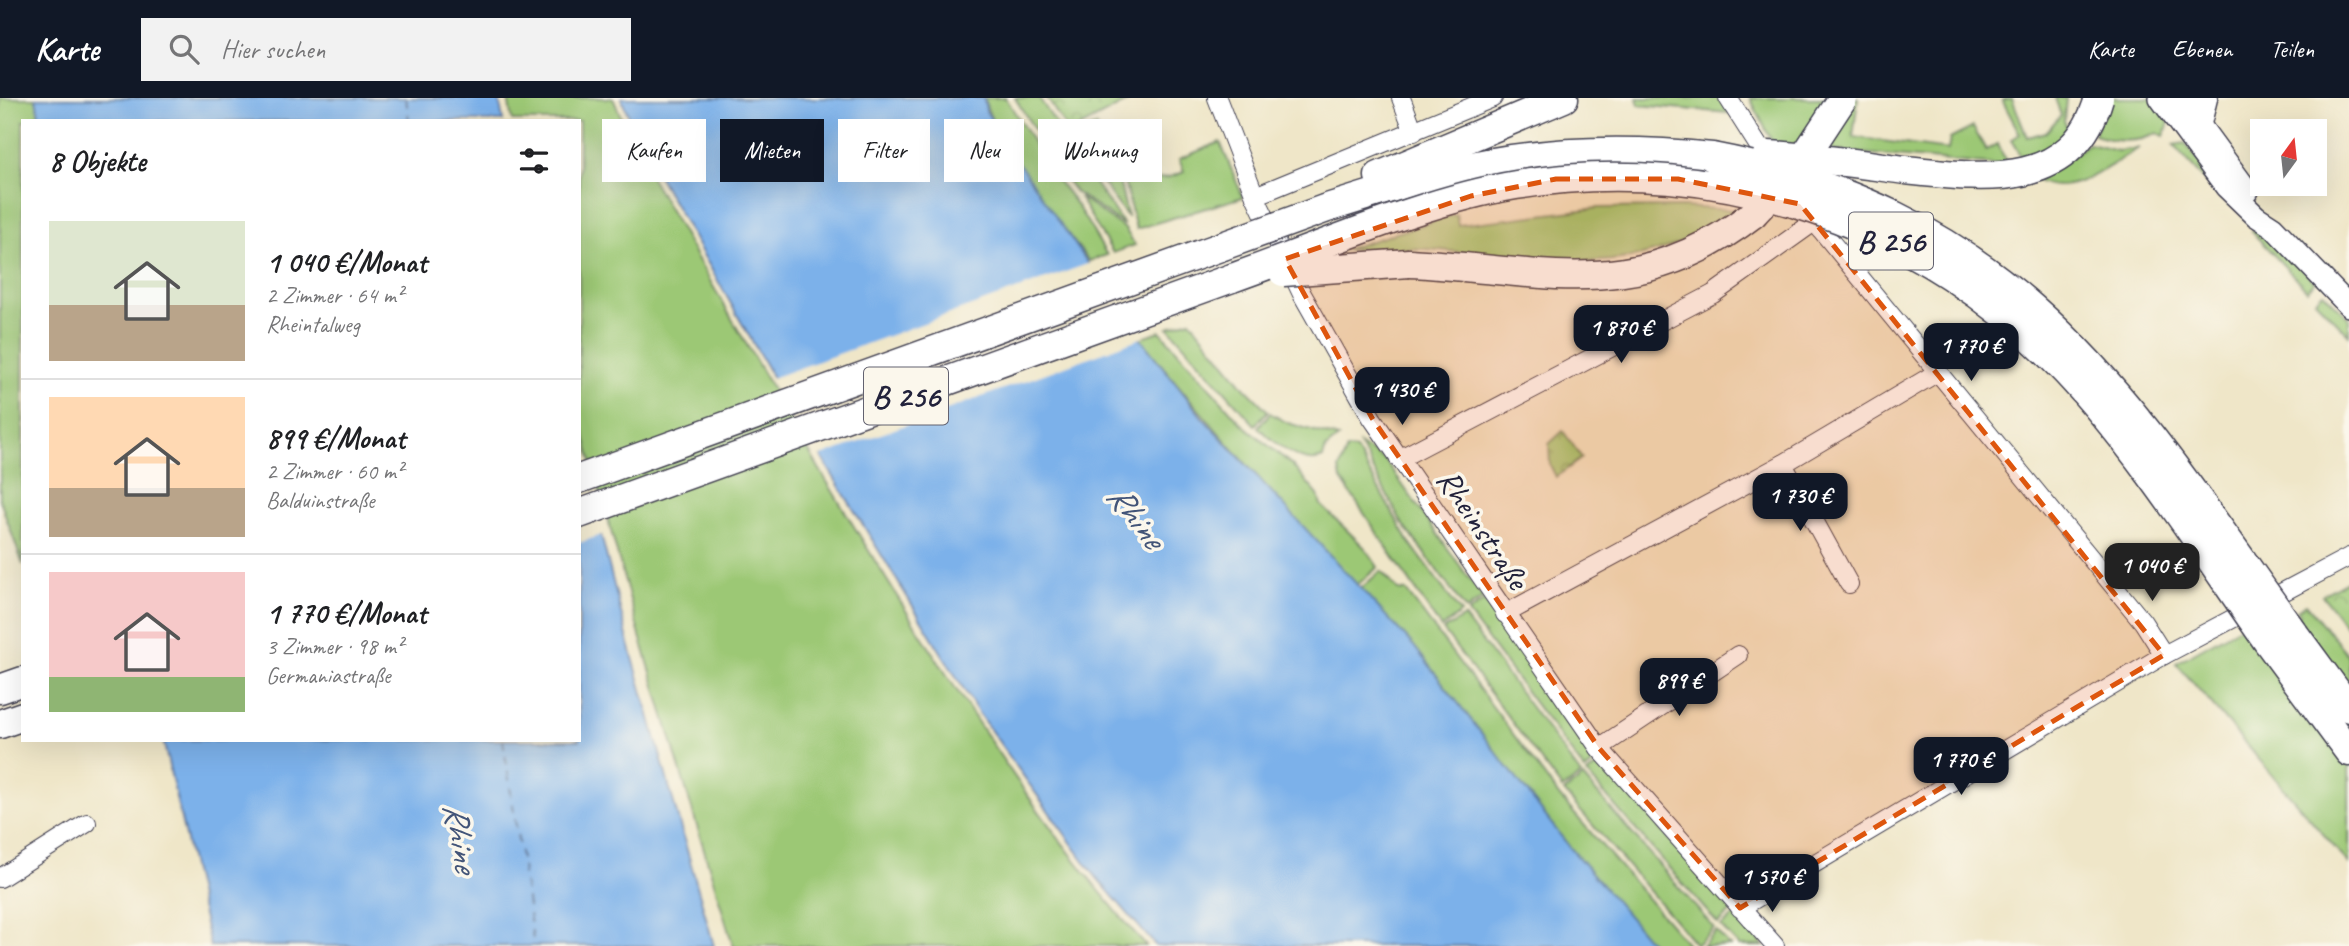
<!DOCTYPE html>
<html lang="de">
<head>
<meta charset="utf-8">
<style>
  body { margin:0; font-family:Caveat,sans-serif; background:#f2f2f2; color:#202124; height:100vh; display:flex; flex-direction:column; font-size:26px; white-space:nowrap }
  * { box-sizing:border-box; margin:0 }
  p { font-size:23px; color:#757577 }
  .icon { flex:none; width:38px; height:38px; fill:none; stroke:currentColor; stroke-width:2; stroke-linecap:round; stroke-linejoin:round }
  .map { position:relative; flex:1; overflow:hidden }
  .sheet { position:absolute; left:21px; top:21px; width:560px; height:623px; display:flex; flex-direction:column; background:#fff; border-radius:0px; box-shadow:0 7px 28px #0002 }
  .sheet>* { flex:none }
  .hud { position:absolute; left:602px; top:21px; width:665px; height:63px; display:flex; gap:14px }
  .needle { width:46px; rotate:15deg }
  .controls { position:absolute; left:2250px; top:21px; display:grid; gap:14px }
  .controls a { display:grid; place-items:center; width:77px; height:77px; border-radius:0px; background:#fff; box-shadow:0 7px 28px #0002; font-size:35px }
  .price { position:absolute; translate:-50% -60px; padding:0 16px; border-radius:14px; background:#111827; color:#fff; font-size:23px; line-height:46px; filter:drop-shadow(0 2px 4px #0008) }
  .price::after { content:''; position:absolute; left:50%; top:42px; width:21px; height:16px; margin-left:-10px; background:inherit; clip-path:polygon(0 0,100% 0,50% 100%) }
  .price.active { background:#222; color:#fff }
  ul { padding:0; list-style:none }
  li { display:flex; align-items:center; gap:21px; height:175px; padding:0 28px }
  li+li { border-top:2px solid #e0e0e0 }
  li span { display:grid; place-items:center; flex:none; width:196px; height:140px; border-radius:0px; color:#555 }
  li>.icon { margin-inline-start:auto }
  span .icon { width:84px; height:84px; fill:#fffc; stroke-width:1 }
  li b { font-size:30px }
  h2 { display:flex; justify-content:space-between; align-items:center; height:84px; padding:0 28px; font-size:30px }
  .pill { padding:0 24px; border-radius:0px; background:#fff; box-shadow:0 7px 28px #0002; font-size:24px; line-height:63px }
  .pill.active { background:#111827; color:#fff }
  header { display:flex; align-items:center; gap:42px; box-sizing:border-box; height:98px; padding:0 35px; background:#111827; color:#fff }
  header strong { font-size:33px }
  nav { display:flex; gap:38px; margin-inline-start:auto; font-size:24px }
  .search { width:490px; height:63px; background:#f2f2f2; display:flex; align-items:center; gap:18px; box-sizing:border-box; padding:0 24px; border-radius:0px; color:#757577; font-size:26px }
  .map>svg:first-child { display:block }
</style>
</head>
<body>
<header>
<strong>Karte</strong>
<div class="search"><svg class="icon" aria-label="search" viewBox="0 0 24 24"><circle cx="10" cy="10" r="6"/><path d="M15 15l6 6"/></svg>Hier suchen</div>
<nav><a>Karte</a><a>Ebenen</a><a>Teilen</a></nav>
</header>
<div class="map">
<svg width="2349" height="848" viewBox="0 0 2349 848">
  <defs>
    <pattern id="park-crowns" width="20" height="18" patternUnits="userSpaceOnUse" patternTransform="scale(1.75)"><rect width="20" height="18" fill="#9cc875"/><path d="M2 6a3 3 0 1 1 6 0M12 15a3 3 0 1 1 6 0" fill="none" stroke="#7fa261"/></pattern>
  </defs>
  <rect width="100%" height="100%" fill="#fbf7ec"/>
  <filter id="ink" filterUnits="userSpaceOnUse"><feTurbulence type="fractalNoise" baseFrequency=".0143" numOctaves="2"/><feDisplacementMap in="SourceGraphic" scale="14" xChannelSelector="R" yChannelSelector="G"/><feConvolveMatrix kernelMatrix="1 2 1 2 8 2 1 2 1" color-interpolation-filters="sRGB"/></filter>
  <filter id="wash" filterUnits="userSpaceOnUse"><feTurbulence type="fractalNoise" baseFrequency=".00686" numOctaves="4" result="noise"/><feDisplacementMap in="SourceGraphic" scale="28" xChannelSelector="R" yChannelSelector="G"/><feGaussianBlur stdDeviation="1.57" result="paint"/><feColorMatrix in="noise" values="0 0 0 0 0 0 0 0 0 0 0 0 0 0 0 0 0 1.4 0 .05"/><feComposite in="paint" operator="in"/></filter>
  <g filter="url(#wash)">
    <rect width="100%" height="100%" fill="#efe6c8"/>
    <g fill="#9cc875" stroke="#5f7558" stroke-width="2">
      <path d="M 0,0 L 36,0 L 40,23 L 23,23 L 23,467 L 0,402 Z"/>
      <path d="M 508,0 L 613,0 L 635,51 C 727,213 818,374 917,530 C 987,641 1059,750 1146,848 L 733,848 L 640,538 L 579,317 L 579,23 L 512,23 Z"/>
      <path d="M 984,0 L 1006,0 L 1046,66 L 1043,70 C 1072,92 1088,127 1107,157 L 1089,163 C 1056,120 997,50 984,0 Z"/>
      <path d="M 1015,0 L 1039,0 L 1079,60 L 1059,72 Z"/>
      <path d="M 1637,0 L 1720,0 L 1729,15 L 1639,7 Z"/>
      <path d="M 1750,0 L 1828,0 L 1799,48 L 1772,44 Z"/>
      <path d="M 1855,0 L 1858,0 L 1853,39 L 1948,52 L 1950,41 L 1973,29 L 1986,52 L 1998,46 L 2007,68 L 1826,52 Z"/>
      <path d="M 2012,0 L 2027,39 L 2046,34 L 2061,17 L 2055,0 L 2066,0 L 2064,23 L 2070,34 L 2024,64 L 2011,42 L 2020,36 L 2002,2 Z"/>
      <path d="M 2108,0 L 2154,0 L 2170,22 L 2164,38 L 2157,35 C 2137,46 2115,44 2094,37 Z"/>
      <path d="M 1096,28 L 1104,44 L 1083,56 L 1070,38 Z"/>
      <path d="M 1220,44 L 1243,99 L 1136,131 L 1118,59 C 1146,81 1149,88 1184,74 L 1179,61 Z"/>
      <path d="M 2185,45 L 2218,89 L 2214,93 L 2173,47 Z"/>
      <path d="M 2089,46 L 2118,53 L 2139,50 C 2110,67 2069,102 2036,82 Z"/>
      <path d="M 1108,51 L 1113,58 L 1128,120 L 1087,64 Z"/>
      <path d="M 1082,67 L 1124,127 L 1075,94 L 1064,79 Z"/>
      <path d="M 1079,99 L 1125,131 L 1135,147 L 1113,155 Z"/>
      <path d="M 1681,109 L 1735,112 C 1645,185 1544,163 1440,152 C 1408,149 1376,150 1343,152 L 1456,116 L 1458,127 L 1598,110 Z"/>
      <path d="M 2258,126 L 2315,184 L 2307,192 L 2251,133 Z"/>
      <path d="M 2323,194 L 2349,220 L 2349,237 L 2315,202 Z"/>
      <path d="M 1190,222 L 1245,290 L 1268,313 L 1255,327 L 1168,229 Z"/>
      <path d="M 1160,233 L 1241,325 L 1292,367 L 1318,397 L 1321,407 L 1365,450 L 1378,469 L 1357,487 C 1282,406 1208,326 1140,240 Z"/>
      <path d="M 1270,315 L 1288,325 L 1338,340 L 1326,350 L 1323,360 C 1301,370 1273,343 1258,329 Z"/>
      <path d="M 1360,347 L 1384,361 L 1483,500 L 1466,512 L 1401,423 Z"/>
      <path d="M 1347,351 L 1356,352 L 1360,358 L 1408,442 L 1461,515 L 1441,530 L 1341,381 L 1339,371 Z"/>
      <path d="M 1381,473 L 1398,492 L 1406,493 L 1560,699 L 1689,848 L 1653,848 L 1568,747 L 1413,547 L 1360,491 Z"/>
      <path d="M 1484,503 L 1600,661 L 1585,673 L 1468,515 Z"/>
      <path d="M 2306,506 L 2349,558 L 2349,593 L 2296,518 L 2300,516 L 2297,512 Z"/>
      <path d="M 1464,519 L 1581,677 L 1562,691 L 1443,532 Z"/>
      <path d="M 2245,526 L 2349,669 L 2349,766 L 2176,565 Z"/>
      <path d="M 1603,664 L 1732,813 L 1718,826 L 1587,676 Z"/>
      <path d="M 1583,679 L 1714,830 L 1696,847 L 1564,694 Z"/>
      <path d="M 1736,816 L 1764,848 L 1739,848 L 1721,829 Z"/>
      <path d="M 1716,833 L 1730,848 L 1702,848 Z"/>
    </g>
    <g fill="url(#park-crowns)" stroke="#5f7558" stroke-width="2">
      <path d="M 1047,0 L 1134,0 L 1069,35 Z"/>
      <path d="M 1563,333 L 1582,360 L 1556,379 L 1550,367 L 1549,346 Z"/>
      <path d="M 2349,482 L 2349,532 L 2322,497 Z"/>
    </g>
    <g fill="#7cb1ea" stroke="#4f6a92" stroke-width="2">
      <path d="M 36,0 L 499,0 L 503,23 L 40,23 Z"/>
      <path d="M 621,0 L 984,0 L 986,13 L 1013,57 L 1140,240 L 1203,320 L 1413,547 L 1568,747 L 1654,848 L 1156,848 L 1095,778 L 979,616 L 773,280 L 642,49 Z"/>
      <path d="M 579,351 L 628,542 L 714,848 L 210,848 L 163,642 L 579,642 Z"/>
    </g>
    <g fill="#efe6c8">
      <path d="M 1093,164 L 1144,239 L 816,360 L 769,281 Z"/>
      <path d="M 583,350 L 604,436 L 579,445 L 579,351 Z"/>
    </g>
    <g fill="none" stroke-linecap="round" stroke-linejoin="round">
      <g stroke="#425478" stroke-width="2" stroke-dasharray="9 7" stroke-linecap="butt">
        <path d="M 406,0 L 409,23"/>
        <path d="M 503,642 L 534,848"/>
      </g>
    </g>
  </g>
  <g filter="url(#ink)">
    <g fill="none" stroke-linecap="round" stroke-linejoin="round">
      <defs>
        <g id="minor">
          <path d="M 1217,0 L 1255,98 L 1302,196 L 1372,320 L 1599,650 L 1775,848"/>
          <path d="M 1401,0 L 1414,34"/>
          <path d="M 1728,0 L 1770,66"/>
          <path d="M 1255,98 L 1493,0"/>
          <path d="M 1804,111 L 2143,524 L 2164,557"/>
          <path d="M 1399,361 L 1713,196 L 1814,124"/>
          <path d="M 1783,366 L 1849,486"/>
          <path d="M 1505,516 L 1783,366 L 1938,274"/>
          <path d="M 1599,650 L 1738,557"/>
          <path d="M 0,780 L 87,725"/>
          <path d="M 1740,810 L 2164,557 L 2349,459"/>
        </g>
        <g id="tertiary">
          <path d="M 2160,0 L 2226,89 L 2256,118 L 2273,129 L 2349,208"/>
          <path d="M 2180,0 L 2248,93"/>
        </g>
        <g id="trunk">
          <path d="M 2197,25 L 2203,0"/>
          <path d="M 1379,78 L 1564,0"/>
          <path d="M 1327,110 C 1380,94 1433,75 1487,65 C 1563,51 1637,51 1712,59"/>
          <path d="M 1409,165 C 1542,171 1635,208 1753,116"/>
          <path d="M 579,381 L 1220,149"/>
          <path d="M 579,416 L 1232,180"/>
          <path d="M 2288,527 L 2349,610"/>
          <path d="M 2267,543 L 2349,654"/>
          <path d="M 0,591 L 23,583"/>
          <path d="M 0,626 L 23,618"/>
        </g>
      </defs>
      <use href="#minor" stroke="#413f50" stroke-width="20"/>
      <use href="#tertiary" stroke="#413f50" stroke-width="24"/>
      <use href="#trunk" stroke="#413f50" stroke-width="31"/>
      <use href="#minor" stroke="#fff" stroke-width="18"/>
      <use href="#tertiary" stroke="#fff" stroke-width="21"/>
      <use href="#trunk" stroke="#fff" stroke-width="28"/>
      <defs>
        <g id="trunk-bridge">
          <path d="M 1767,57 C 1814,59 1860,66 1906,72 C 1981,80 2072,94 2099,0"/>
          <path d="M 1712,59 C 2016,117 2121,293 2288,527"/>
          <path d="M 1753,116 L 1799,67 L 1843,0"/>
          <path d="M 1220,149 L 1327,110"/>
          <path d="M 1283,174 L 1409,165"/>
          <path d="M 1232,180 C 1320,149 1425,102 1516,87 C 1718,53 1926,125 2066,274 C 2142,355 2203,452 2267,543"/>
        </g>
      </defs>
      <use href="#trunk-bridge" stroke="#413f50" stroke-width="31" stroke-linecap="butt"/>
      <use href="#trunk-bridge" stroke="#fff" stroke-width="28"/>
    </g>
  </g>
  <path fill="#de560e" fill-opacity="0.2" stroke="#de560e" stroke-width="5" stroke-dasharray="14 9" stroke-linejoin="round" d="M 1556,81 L 1678,81 L 1800,106 L 2164,557 L 1740,810 L 1599,650 L 1372,320 L 1285,161 L 1471,98 Z"/>
  <g text-anchor="middle" dominant-baseline="central" stroke-width="7" stroke-linejoin="round" paint-order="stroke">
    <g fill="#fbf7ec" stroke="#636270" stroke-width="2">
      <rect x="1849" y="114.5" width="84" height="57" rx="5"/>
      <rect x="864" y="269.5" width="84" height="57" rx="5"/>
    </g>
    <g font-size="32" font-weight="bold" fill="#22223b">
      <text x="1891" y="143">B 256</text>
      <text x="906" y="298">B 256</text>
    </g>
    <g font-size="33" fill="#22223b" stroke="#fbf7ec">
      <text transform="translate(1483 431) rotate(56)">Rheinstraße</text>
    </g>
    <g font-size="35" font-style="italic" fill="#425478" stroke="#fbf7ec">
      <text transform="translate(1136 418) rotate(52)">Rhine</text>
      <text transform="translate(461 739) rotate(80)">Rhine</text>
    </g>
  </g>
</svg>
<div class="controls">
<a><svg class="needle" viewBox="-14 -14 28 28"><path d="M0-13l5 13h-10z" fill="#e53935"/><path d="M0 13l5-13h-10z" fill="#757577"/></svg></a>
</div>
<b class="price" style="left:1621px;top:267px">1 870 €</b>
<b class="price" style="left:1971px;top:285px">1 770 €</b>
<b class="price" style="left:1402px;top:329px">1 430 €</b>
<b class="price" style="left:1800px;top:435px">1 730 €</b>
<b class="price active" style="left:2152px;top:505px">1 040 €</b>
<b class="price" style="left:1679px;top:620px">899 €</b>
<b class="price" style="left:1961px;top:699px">1 770 €</b>
<b class="price" style="left:1772px;top:816px">1 570 €</b>
<div class="hud">
<a class="pill">Kaufen</a>
<a class="pill active">Mieten</a>
<a class="pill">Filter</a>
<a class="pill">Neu</a>
<a class="pill">Wohnung</a>
</div>
<section class="sheet">
<h2>8 Objekte<svg class="icon" aria-label="filters" viewBox="0 0 24 24"><path d="M4 7h16M4 17h16"/><circle cx="9" cy="7" r="2"/><circle cx="15" cy="17" r="2"/></svg></h2>
<ul>
<li><span style="background:linear-gradient(#dfe7d0 60%,#b9a48a 0)"><svg class="icon" aria-label="home" viewBox="0 0 24 24"><path d="M3 11l9-7 9 7M6 9v11h12V9"/></svg></span><div><b>1 040 €/Monat</b><p>2 Zimmer · 64 m²</p><p>Rheintalweg</p></div></li>
<li><span style="background:linear-gradient(#ffd9b3 65%,#b9a48a 0)"><svg class="icon" aria-label="home" viewBox="0 0 24 24"><path d="M3 11l9-7 9 7M6 9v11h12V9"/></svg></span><div><b>899 €/Monat</b><p>2 Zimmer · 60 m²</p><p>Balduinstraße</p></div></li>
<li><span style="background:linear-gradient(#f6c9c9 75%,#8fb573 0)"><svg class="icon" aria-label="home" viewBox="0 0 24 24"><path d="M3 11l9-7 9 7M6 9v11h12V9"/></svg></span><div><b>1 770 €/Monat</b><p>3 Zimmer · 98 m²</p><p>Germaniastraße</p></div></li>
</ul>
</section>
</div>
</body>
</html>
